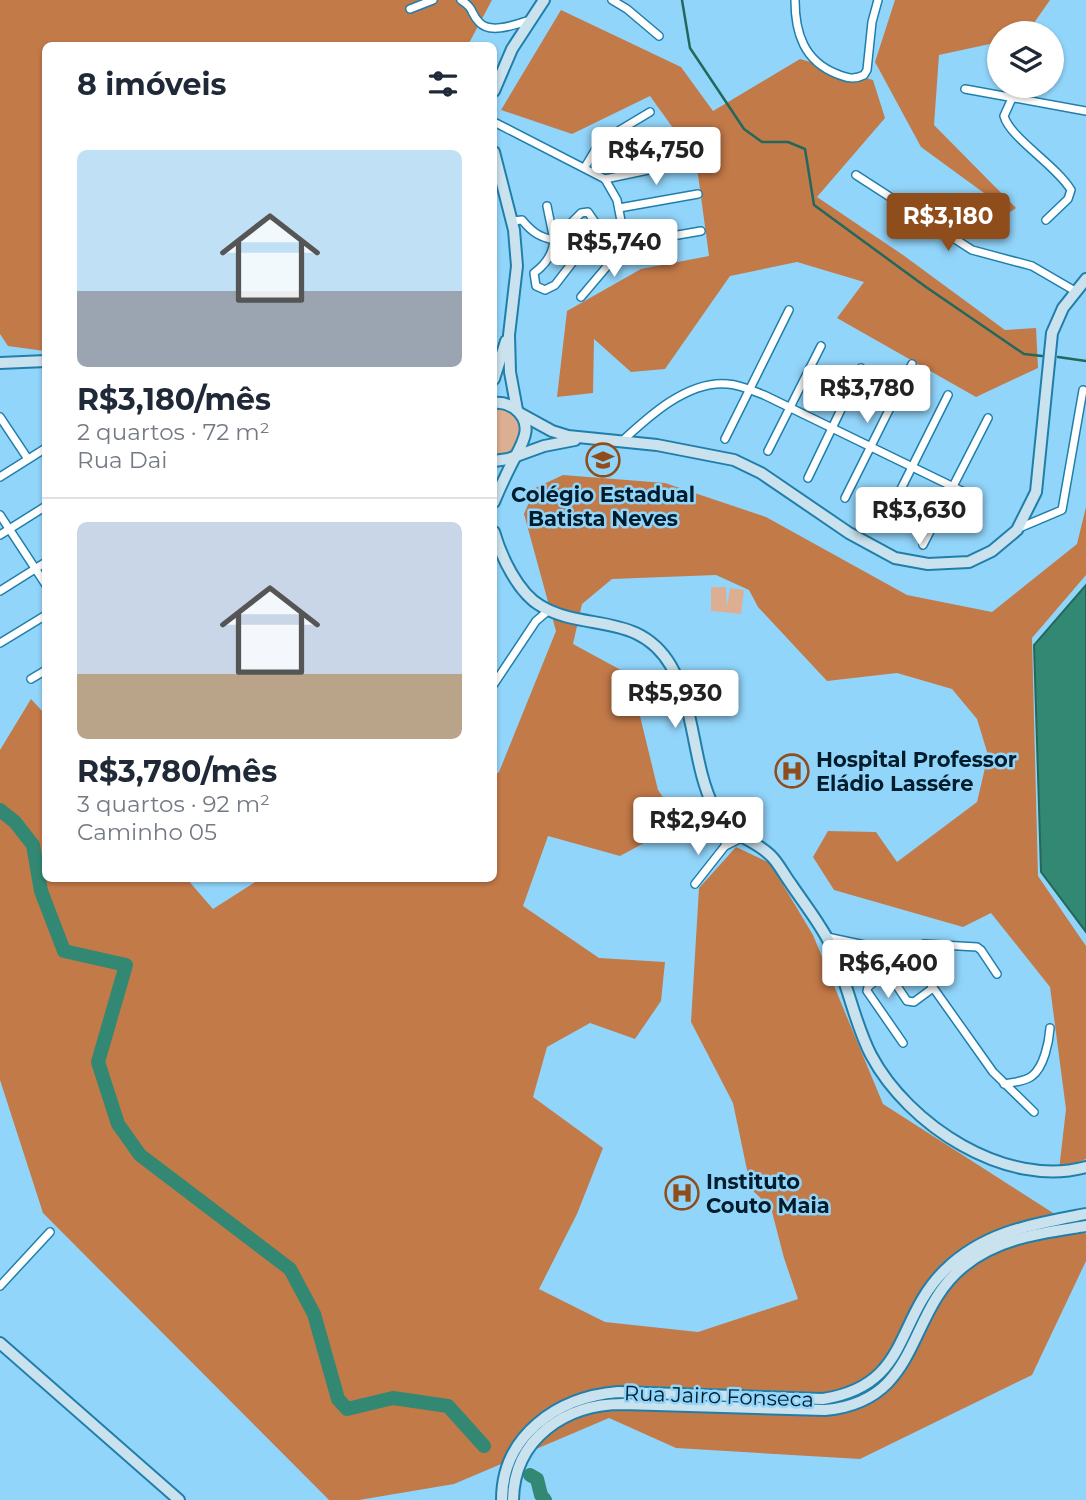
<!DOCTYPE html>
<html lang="pt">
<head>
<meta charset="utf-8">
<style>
  body { margin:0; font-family:Montserrat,sans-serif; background:#f6f6f7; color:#1f2937; height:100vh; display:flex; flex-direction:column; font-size:26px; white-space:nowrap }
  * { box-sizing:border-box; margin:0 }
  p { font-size:23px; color:#747a83 }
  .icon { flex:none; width:38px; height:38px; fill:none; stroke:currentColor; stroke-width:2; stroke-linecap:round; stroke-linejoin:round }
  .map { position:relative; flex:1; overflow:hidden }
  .sheet { position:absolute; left:42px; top:42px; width:455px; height:840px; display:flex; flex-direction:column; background:#fff; border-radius:10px; box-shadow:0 2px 5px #0004 }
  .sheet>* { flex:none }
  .fabs { position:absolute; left:987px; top:21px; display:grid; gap:14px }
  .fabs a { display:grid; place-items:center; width:77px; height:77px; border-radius:50%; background:#fff; box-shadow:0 2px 5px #0004; font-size:35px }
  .price { position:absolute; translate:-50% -60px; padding:0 16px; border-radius:7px; background:#fff; color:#222; font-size:23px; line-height:46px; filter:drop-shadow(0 2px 4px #0008) }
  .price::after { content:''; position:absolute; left:50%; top:42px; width:21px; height:16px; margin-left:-10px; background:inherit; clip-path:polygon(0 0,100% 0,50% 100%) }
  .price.current { background:#904d1c; color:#fff }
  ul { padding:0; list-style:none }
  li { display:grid; align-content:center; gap:14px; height:371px; padding:0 35px }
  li+li { border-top:2px solid #e0e1e3 }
  li span { display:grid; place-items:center; height:217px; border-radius:10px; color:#555 }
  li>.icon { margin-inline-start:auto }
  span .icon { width:126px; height:126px; fill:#fffc; stroke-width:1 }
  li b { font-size:30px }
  h2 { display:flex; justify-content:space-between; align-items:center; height:84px; padding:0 35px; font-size:30px }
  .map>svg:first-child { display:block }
</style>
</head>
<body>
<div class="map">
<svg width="1086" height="1500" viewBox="0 0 1086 1500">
  <rect width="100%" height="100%" fill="#92d5fb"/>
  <g fill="#ddaf92">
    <path d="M 494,408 C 510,407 515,414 523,428 L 513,453 L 494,457 Z"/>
    <path d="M 711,587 L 726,587 L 727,606 L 730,588 L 744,590 L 741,614 L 711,611 Z"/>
  </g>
  <g fill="#c37a49">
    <path d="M 0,0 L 492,0 L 468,45 L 46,46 L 45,351 L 8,346 L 0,334 Z"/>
    <path d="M 895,0 L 1050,0 L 1027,33 L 999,33 L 999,42 L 939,55 L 934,125 L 1016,208 L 1010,212 L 921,147 L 875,62 Z"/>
    <path d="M 561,10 L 681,67 L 713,111 L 800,59 L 873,80 L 885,118 L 817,197 L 903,255 L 1005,330 L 1036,328 L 1038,368 L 976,397 L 837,318 L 864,282 L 797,262 L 730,276 L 665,369 L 631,372 L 594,339 L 593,393 L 557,397 L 567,311 L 641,269 L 709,256 L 696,160 L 650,96 L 572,134 L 501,110 Z"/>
    <path d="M 563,475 L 665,483 L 766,517 L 907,595 L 992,612 L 1077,544 L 1086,507 L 1086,575 L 1032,638 L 1038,876 L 1086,946 L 1086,1159 L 1059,1170 L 1066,1109 L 1050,987 L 991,913 L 963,927 L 834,890 L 813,857 L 828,831 L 876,832 L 897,862 L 977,802 L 988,755 L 977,719 L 952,689 L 897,673 L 827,681 L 758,607 L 749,590 L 716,575 L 612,579 L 582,604 L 573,644 L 630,675 L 658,790 L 681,823 L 620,856 L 548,836 L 523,906 L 599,958 L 665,962 L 661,1001 L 635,1039 L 590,1023 L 547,1047 L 533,1097 L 603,1148 L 577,1214 L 539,1289 L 605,1322 L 698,1332 L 798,1299 L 784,1258 L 771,1208 L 751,1189 L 733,1103 L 691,1022 L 699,888 L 736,847 L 770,863 L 813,935 L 883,1104 L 1086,1234 L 1086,1261 L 1032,1375 L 860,1459 L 676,1448 L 609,1418 L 454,1484 L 359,1500 L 329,1500 L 43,1213 L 0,1080 L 0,750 L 31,699 L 45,714 L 46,878 L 187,879 L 213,909 L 260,879 L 494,878 L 494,775 L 499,772 L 556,631 L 524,514 L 535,488 Z"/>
  </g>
  <path fill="#328872" stroke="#23685c" stroke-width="2" d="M 1086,585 L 1086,932 L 1041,872 L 1034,645 Z"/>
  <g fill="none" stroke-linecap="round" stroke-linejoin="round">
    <g stroke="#23685c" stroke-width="2.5">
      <path d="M 682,0 L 690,48 L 744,129 L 762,142 L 788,142 L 805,149 L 814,205 L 926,287 L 1024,354 L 1042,356"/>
      <path d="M 1058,357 L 1086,361"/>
    </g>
    <g stroke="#328872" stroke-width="14">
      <path d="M 0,810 L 15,822 L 33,845 L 41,891 L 64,951 L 126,965 L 98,1062 L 118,1124 L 140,1155 L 290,1269 L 314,1314 L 338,1399 L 347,1409 L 393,1398 L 448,1406 L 484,1446"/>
      <path d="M 530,1475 L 537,1479 L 541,1495 L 545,1500"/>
    </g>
    <defs>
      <g id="street">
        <path d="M 461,0 C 475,9 470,13 479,22 C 490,35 517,24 530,20"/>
        <path d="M 612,0 L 627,9 L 659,36"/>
        <path d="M 795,0 C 795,33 804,61 837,74 C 847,78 854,80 864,75 L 867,70 L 872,22 L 878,0"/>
        <path d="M 410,9 L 433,0"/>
        <path d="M 965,89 L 1086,111"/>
        <path d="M 1013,96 L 1004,116 C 1010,138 1056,165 1071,190 L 1068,199 L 1046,220"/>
        <path d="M 494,122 L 605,179 L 617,200 L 628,257"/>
        <path d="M 599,144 L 664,136"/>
        <path d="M 585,167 L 600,142 L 650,112"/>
        <path d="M 856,175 L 972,250 L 1032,266 L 1075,291"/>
        <path d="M 605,179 L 677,164"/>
        <path d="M 619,208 L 698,194"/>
        <path d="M 512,221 L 522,220 C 532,232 539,237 554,240 L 581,213 L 588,212 L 599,228 L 555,285 L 545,290 L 536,286 L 534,273 C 545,265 553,255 554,240 L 547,206"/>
        <path d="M 581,297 L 626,244 L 701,231"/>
        <path d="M 0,417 L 28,459"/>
        <path d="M 725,439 L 789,310"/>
        <path d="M 621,442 C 649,416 688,380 728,384 C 741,385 753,391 764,395 L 972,496"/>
        <path d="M 768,451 L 821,346"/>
        <path d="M 0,477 L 46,448"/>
        <path d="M 808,478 L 861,368"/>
        <path d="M 845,498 L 912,364"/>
        <path d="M 0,515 L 46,585"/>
        <path d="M 882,527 L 948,395"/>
        <path d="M 1017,529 L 1062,510 L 1083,390"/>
        <path d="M 0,535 L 46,506"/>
        <path d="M 923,545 L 988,418"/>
        <path d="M 0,591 L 46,562"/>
        <path d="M 0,643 L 46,615"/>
        <path d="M 31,679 L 46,670"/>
        <path d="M 494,684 L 536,621 L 549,610"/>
        <path d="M 725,846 L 728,827"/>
        <path d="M 695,884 L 725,846 L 741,838"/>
        <path d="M 827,937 L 874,947 L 910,960 L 927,979 L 993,1072 L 1034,1112"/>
        <path d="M 904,956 L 887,971 L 907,1001 L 914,1002 L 933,988"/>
        <path d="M 913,963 L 924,944 L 977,947 L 981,950 L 997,974"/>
        <path d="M 887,971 L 868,987 L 867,991 L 903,1043"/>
        <path d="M 1004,1084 C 1012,1082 1025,1082 1032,1076 C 1044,1067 1049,1042 1050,1028"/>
        <path d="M 0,1286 L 50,1232"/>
      </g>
      <g id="secondary">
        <path d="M 494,91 L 512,49 L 544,0"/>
        <path d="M 494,152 L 514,230 L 517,266 L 509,335 L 510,372 L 517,410"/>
        <path d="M 0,363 L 46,361"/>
        <path d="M 494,379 L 506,341"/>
        <path d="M 494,403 C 501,402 508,404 514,408 C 538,426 519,448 510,467 C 504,479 499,490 494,502"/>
        <path d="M 521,414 L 552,431 L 568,436 L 657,445 L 734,460 L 761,473 L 849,533 L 895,558 L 928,564 L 969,562 L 992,551 L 1017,530 L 1036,492 L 1052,333 L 1063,308 L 1086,279"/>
        <path d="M 494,461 L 508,459 L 544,446 L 575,440"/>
        <path d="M 494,532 C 501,556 518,593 541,606 C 584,632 639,611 671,666 C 696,709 692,764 714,808 C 730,839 754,837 773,858 C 780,866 785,876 791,884 C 801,899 812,913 821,928 C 844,962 851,1017 871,1055 C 908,1125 1006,1189 1086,1167"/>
        <path d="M 0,1343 L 179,1500"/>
        <path d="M 502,1500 C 502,1435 558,1397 618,1392 L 823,1399 C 911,1385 894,1320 945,1270 C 985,1231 1034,1224 1086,1214"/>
        <path d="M 513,1500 C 514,1438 566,1404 623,1404 L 825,1410 C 922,1401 905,1313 964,1266 C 1000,1237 1043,1233 1086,1226"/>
      </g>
    </defs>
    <use href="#street" stroke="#1f7faa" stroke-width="10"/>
    <use href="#secondary" stroke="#1f7faa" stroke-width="14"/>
    <use href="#street" stroke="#fff" stroke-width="7"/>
    <use href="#secondary" stroke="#c9e2ee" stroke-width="10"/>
  </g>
  <defs>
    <symbol id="school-ring" viewBox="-11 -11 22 22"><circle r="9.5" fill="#92d5fb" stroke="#904d1c" stroke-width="1.5"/><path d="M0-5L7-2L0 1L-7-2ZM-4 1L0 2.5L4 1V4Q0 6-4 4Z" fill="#904d1c"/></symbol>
    <symbol id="hospital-ring" viewBox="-11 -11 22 22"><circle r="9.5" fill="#92d5fb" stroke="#904d1c" stroke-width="1.5"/><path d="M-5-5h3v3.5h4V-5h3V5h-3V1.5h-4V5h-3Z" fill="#904d1c"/></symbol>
  </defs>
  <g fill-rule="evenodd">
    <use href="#school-ring" x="584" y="441" width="38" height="38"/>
    <use href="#hospital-ring" x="773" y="752" width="38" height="38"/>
    <use href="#hospital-ring" x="663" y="1174" width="38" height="38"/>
  </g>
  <g text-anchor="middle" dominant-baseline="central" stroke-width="5" stroke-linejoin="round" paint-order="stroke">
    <g font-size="21" font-weight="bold" fill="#011c2a" stroke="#92d5fb" text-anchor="start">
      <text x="603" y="494" text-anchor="middle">Colégio Estadual<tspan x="603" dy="24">Batista Neves</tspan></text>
      <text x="816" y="759">Hospital Professor<tspan x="816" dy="24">Eládio Lassére</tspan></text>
      <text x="706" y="1181">Instituto<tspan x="706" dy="24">Couto Maia</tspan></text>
    </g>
    <g font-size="21" fill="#011c2a" stroke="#92d5fb">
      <text transform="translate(719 1396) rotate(2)">Rua Jairo Fonseca</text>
    </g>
  </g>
</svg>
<div class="fabs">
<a><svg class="icon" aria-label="layers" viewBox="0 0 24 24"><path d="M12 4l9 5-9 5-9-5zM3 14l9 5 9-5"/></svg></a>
</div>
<b class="price" style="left:656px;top:187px">R$4,750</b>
<b class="price current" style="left:948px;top:253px">R$3,180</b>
<b class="price" style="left:614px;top:279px">R$5,740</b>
<b class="price" style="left:867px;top:425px">R$3,780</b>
<b class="price" style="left:919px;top:547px">R$3,630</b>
<b class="price" style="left:675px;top:730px">R$5,930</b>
<b class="price" style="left:698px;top:857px">R$2,940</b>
<b class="price" style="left:888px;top:1000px">R$6,400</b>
<section class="sheet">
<h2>8 imóveis<svg class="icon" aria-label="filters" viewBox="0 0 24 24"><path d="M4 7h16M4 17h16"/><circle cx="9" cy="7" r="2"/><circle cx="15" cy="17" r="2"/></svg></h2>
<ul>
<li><span style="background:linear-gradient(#bfe0f5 65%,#9aa5b1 0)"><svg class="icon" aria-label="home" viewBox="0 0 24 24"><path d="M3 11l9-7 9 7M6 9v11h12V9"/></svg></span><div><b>R$3,180/mês</b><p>2 quartos · 72 m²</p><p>Rua Dai</p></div></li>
<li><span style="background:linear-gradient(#c9d6e8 70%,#b9a48a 0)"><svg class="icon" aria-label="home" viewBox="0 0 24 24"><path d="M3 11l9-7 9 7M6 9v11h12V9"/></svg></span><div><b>R$3,780/mês</b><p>3 quartos · 92 m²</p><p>Caminho 05</p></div></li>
</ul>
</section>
</div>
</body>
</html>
